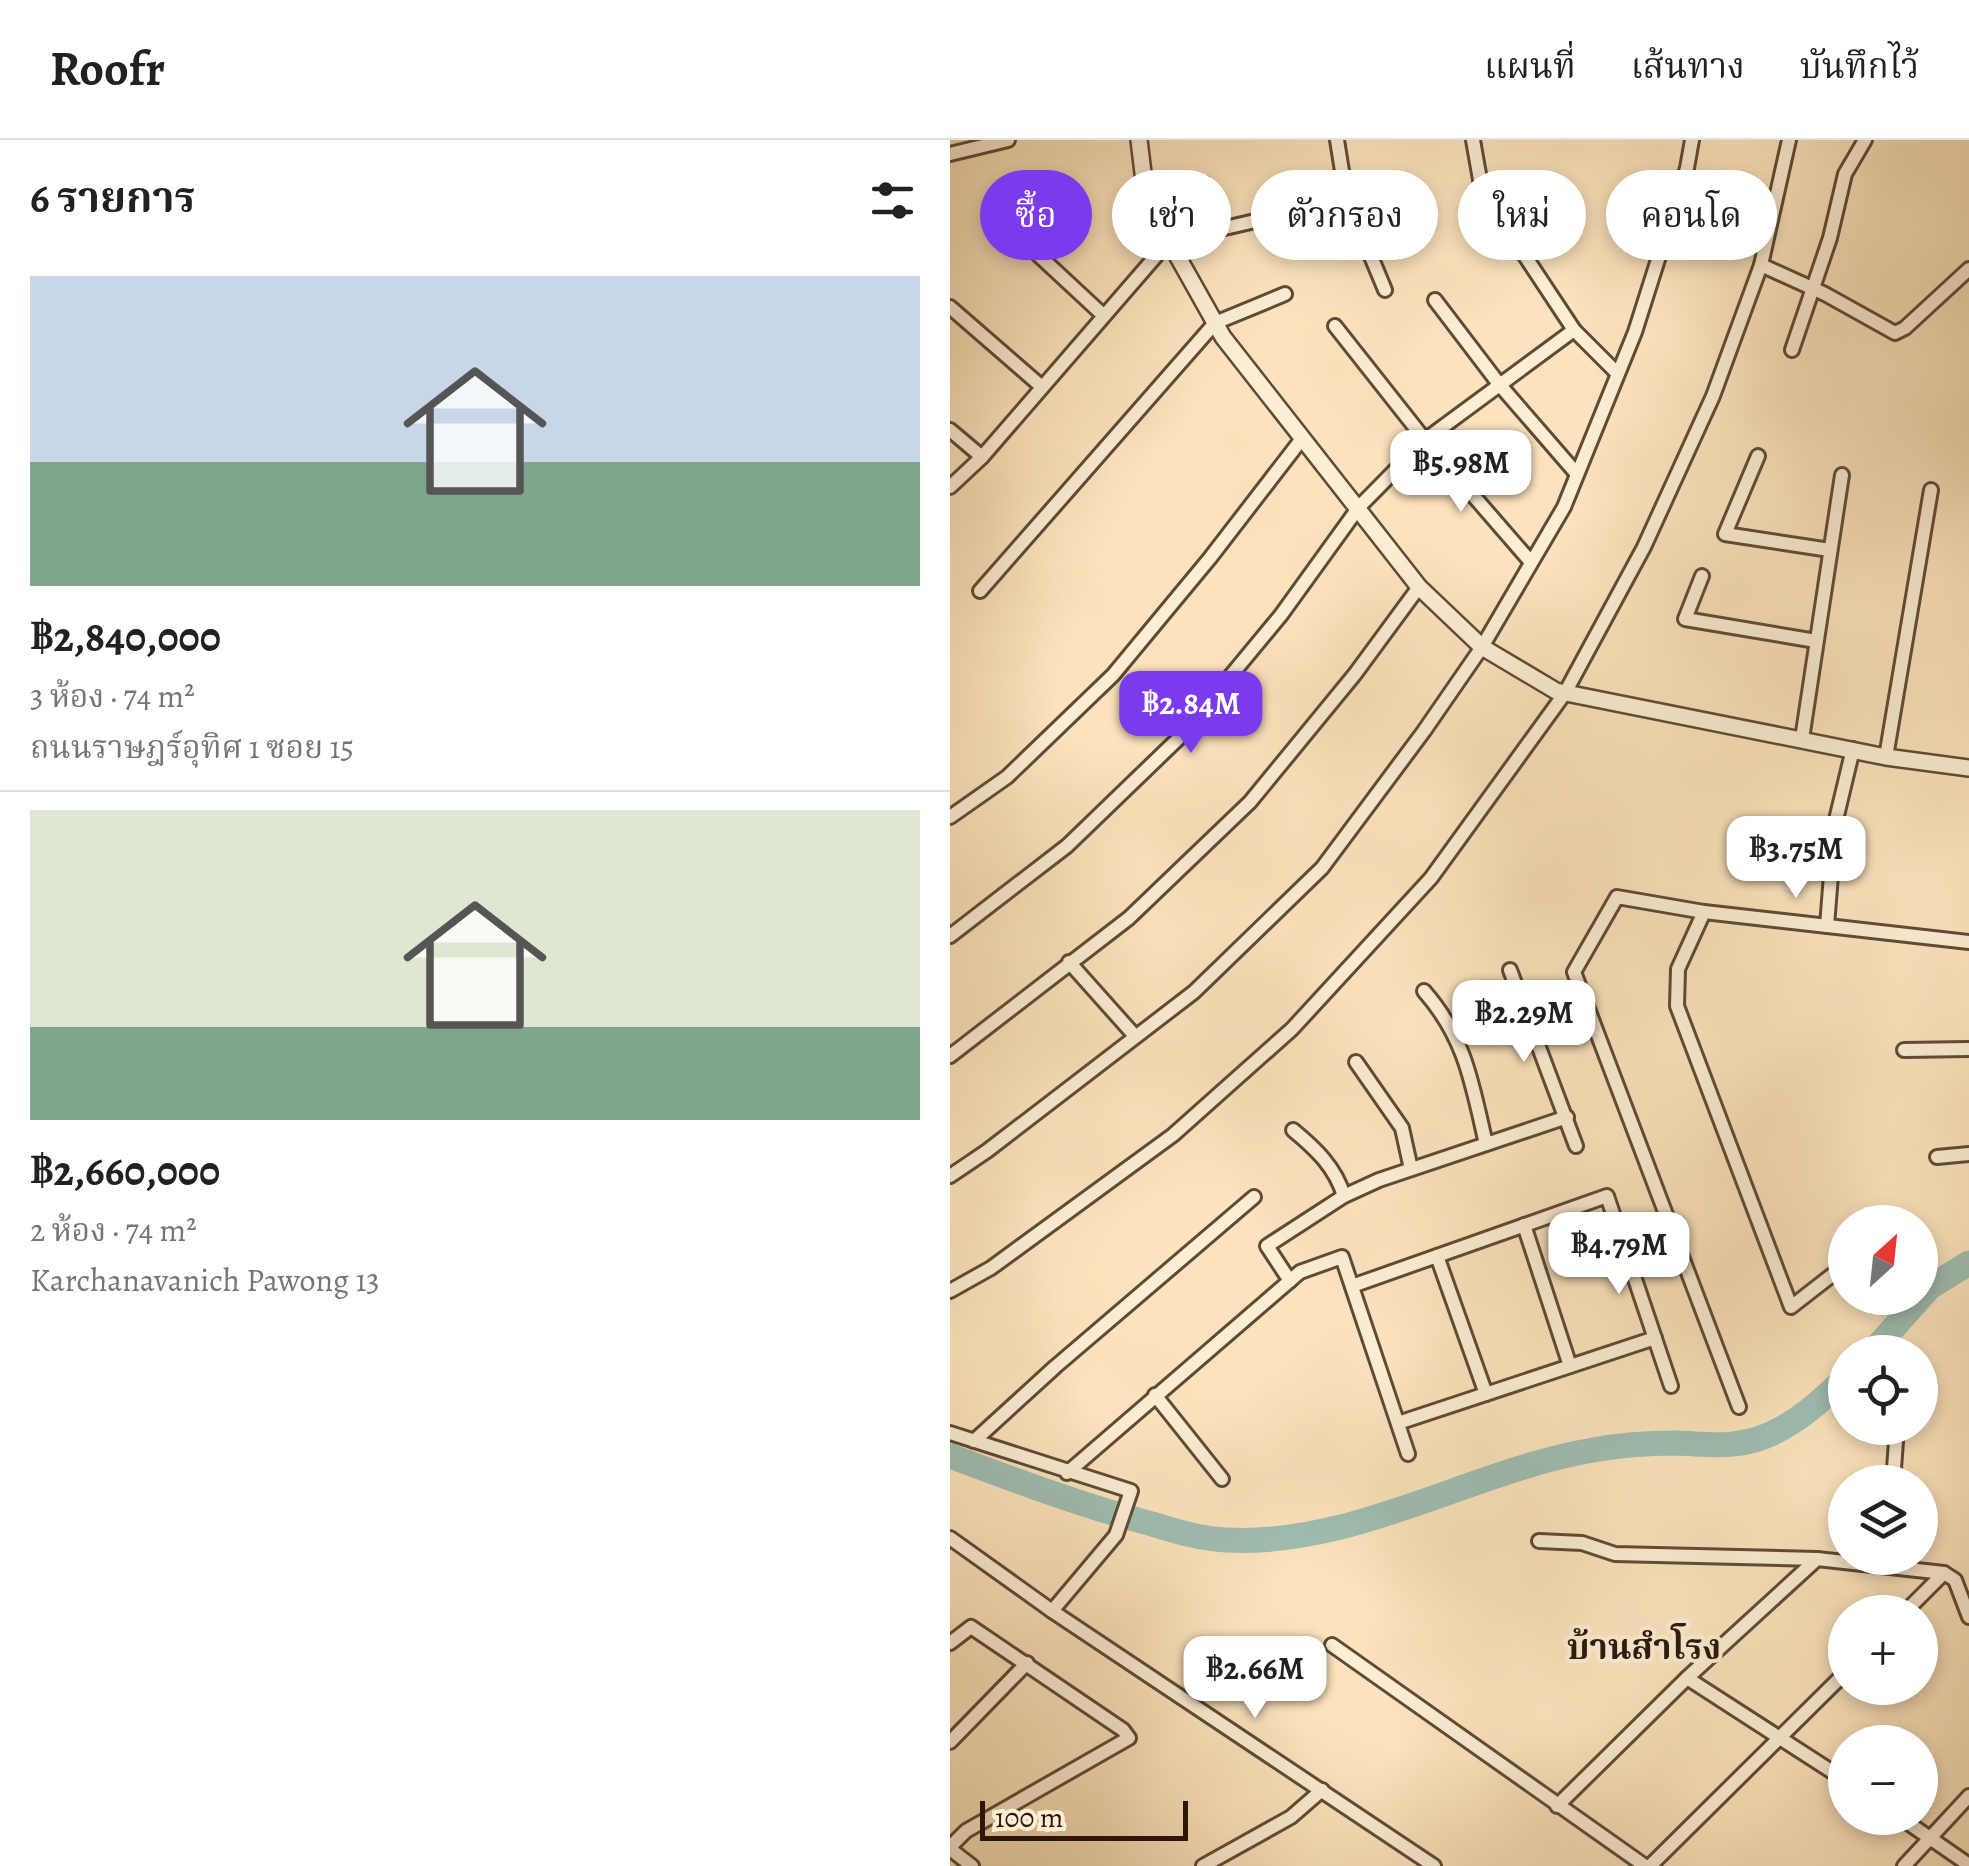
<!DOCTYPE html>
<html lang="th">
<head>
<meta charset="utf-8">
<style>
  body { margin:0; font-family:Alegreya,"Noto Serif Thai",serif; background:#f2f2f2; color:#202124; height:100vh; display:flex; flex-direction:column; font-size:38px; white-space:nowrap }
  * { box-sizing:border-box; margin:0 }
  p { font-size:32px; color:#757577 }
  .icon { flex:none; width:55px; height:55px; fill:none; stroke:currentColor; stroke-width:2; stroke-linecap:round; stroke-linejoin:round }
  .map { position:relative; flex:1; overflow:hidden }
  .side { display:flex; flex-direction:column; background:#fff; width:950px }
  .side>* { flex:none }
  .banner { position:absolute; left:30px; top:30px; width:838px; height:90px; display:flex; gap:20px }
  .needle { width:65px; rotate:27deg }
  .buttons { position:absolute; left:878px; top:1065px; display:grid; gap:20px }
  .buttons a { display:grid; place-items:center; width:110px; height:110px; border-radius:50%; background:#fff; box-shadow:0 5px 15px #0003; font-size:50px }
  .scale { position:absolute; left:30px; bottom:25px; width:208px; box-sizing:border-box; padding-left:10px; border:5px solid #2c1709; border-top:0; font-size:28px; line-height:35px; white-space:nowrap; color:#2c1709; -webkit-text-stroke:8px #fcedd4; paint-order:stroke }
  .price { position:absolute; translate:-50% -85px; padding:0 22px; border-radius:20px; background:#fff; color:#222; font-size:32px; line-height:65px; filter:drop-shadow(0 2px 5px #0008) }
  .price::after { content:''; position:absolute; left:50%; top:60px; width:30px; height:22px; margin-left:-15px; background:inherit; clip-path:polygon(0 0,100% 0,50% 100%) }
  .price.active { background:#7c3aed; color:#fff }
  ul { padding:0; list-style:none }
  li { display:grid; align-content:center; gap:20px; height:530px; padding:0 30px }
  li+li { border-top:2px solid #e0e0e0 }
  li span { display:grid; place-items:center; height:310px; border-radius:0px; color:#555 }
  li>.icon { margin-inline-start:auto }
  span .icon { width:180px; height:180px; fill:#fffc; stroke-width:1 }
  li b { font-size:42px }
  h2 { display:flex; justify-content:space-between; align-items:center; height:120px; padding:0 30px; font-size:42px }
  .tag { padding:0 35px; border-radius:45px; background:#fff; box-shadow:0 5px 15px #0003; font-size:35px; line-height:90px }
  .tag.active { background:#7c3aed; color:#fff }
  header { display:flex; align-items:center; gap:60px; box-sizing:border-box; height:140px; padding:0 50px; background:#fff; border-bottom:2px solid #e0e0e0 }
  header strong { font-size:48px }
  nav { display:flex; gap:55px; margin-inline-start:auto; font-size:35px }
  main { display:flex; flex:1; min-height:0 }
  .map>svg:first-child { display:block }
</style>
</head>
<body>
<header>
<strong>Roofr</strong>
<nav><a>แผนที่</a><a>เส้นทาง</a><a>บันทึกไว้</a></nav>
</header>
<main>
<section class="side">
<h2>6 รายการ<svg class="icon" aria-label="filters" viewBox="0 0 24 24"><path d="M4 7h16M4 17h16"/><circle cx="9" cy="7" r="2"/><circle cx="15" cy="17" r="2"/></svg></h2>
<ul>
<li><span style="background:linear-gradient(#c9d6e8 60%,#7fa58c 0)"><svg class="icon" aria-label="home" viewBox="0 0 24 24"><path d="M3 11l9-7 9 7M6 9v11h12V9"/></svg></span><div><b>฿2,840,000</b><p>3 ห้อง · 74 m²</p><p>ถนนราษฎร์อุทิศ 1 ซอย 15</p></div></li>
<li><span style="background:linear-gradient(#dfe7d0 70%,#7fa58c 0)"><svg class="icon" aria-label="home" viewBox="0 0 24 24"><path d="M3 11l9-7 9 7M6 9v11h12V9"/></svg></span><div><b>฿2,660,000</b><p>2 ห้อง · 74 m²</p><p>Karchanavanich Pawong 13</p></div></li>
</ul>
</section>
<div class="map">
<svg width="1019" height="1726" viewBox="0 0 1019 1726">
  <rect width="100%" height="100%" fill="#fbe3bd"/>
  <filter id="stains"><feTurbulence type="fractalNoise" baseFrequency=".002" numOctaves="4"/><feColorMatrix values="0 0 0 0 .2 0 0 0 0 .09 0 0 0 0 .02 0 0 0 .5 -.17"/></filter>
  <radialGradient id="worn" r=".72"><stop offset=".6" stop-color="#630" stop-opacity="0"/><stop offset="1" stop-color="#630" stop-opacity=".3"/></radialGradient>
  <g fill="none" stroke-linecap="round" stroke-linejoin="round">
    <g stroke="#9fbeb2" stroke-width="25">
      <path d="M 922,1212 L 980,1147 L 1019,1123"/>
      <path d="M 0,1316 C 67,1341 133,1366 202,1384 C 225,1391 251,1399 276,1400 C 404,1407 520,1331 643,1310 C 670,1305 699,1303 726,1303 C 760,1304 783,1309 816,1296 C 846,1284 872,1260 895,1238"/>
    </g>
    <defs>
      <g id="minor">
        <path d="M 387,0 L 396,56 L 435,150"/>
        <path d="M 523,0 L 532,51 L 624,190 L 667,233"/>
        <path d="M 0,14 L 58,0"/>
        <path d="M 203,61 L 255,44"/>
        <path d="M 69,97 L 153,175"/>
        <path d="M 811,125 L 875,154 L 945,193 L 955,188 L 1019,129"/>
        <path d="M 485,160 L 549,244 L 626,333"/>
        <path d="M 0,167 L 92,247"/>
        <path d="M 385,186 L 475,300 L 580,421"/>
        <path d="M 842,210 L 880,98 L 895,34 L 915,0"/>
        <path d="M 0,290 L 32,317"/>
        <path d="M 808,316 L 775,394 L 880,410"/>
        <path d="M 0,347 L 32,317 L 219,101 L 305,81"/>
        <path d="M 752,436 L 735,479 L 866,501"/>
        <path d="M 30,451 L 265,183 L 335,154"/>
        <path d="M 852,599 L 892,335"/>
        <path d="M 936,617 L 981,350"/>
        <path d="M 0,677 L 57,637 L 163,535 L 260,418 L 351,300"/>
        <path d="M 754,772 L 728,829 L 727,866 L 841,1167 L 895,1125"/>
        <path d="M 877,786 L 885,684 L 903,609"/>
        <path d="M 0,796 L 117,706 L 230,597 L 331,475 L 409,367 L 475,300 L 624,190"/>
        <path d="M 119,822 L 185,896"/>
        <path d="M 560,830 L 626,1006"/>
        <path d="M 474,851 C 516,899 522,944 536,1004"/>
        <path d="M 954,910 L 1019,909"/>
        <path d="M 0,916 L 179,778 L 300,662 L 405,534 L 469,447"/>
        <path d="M 406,922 L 452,988 L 461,1029"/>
        <path d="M 343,990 C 366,1009 385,1027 394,1056"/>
        <path d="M 987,1017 L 1019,1014"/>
        <path d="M 0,1036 L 37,1011 L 244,852 L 372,728 L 474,591 L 532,507 L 614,367 L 685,192 L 737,28 L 742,0"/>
        <path d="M 574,1085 L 620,1226"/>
        <path d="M 487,1116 L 536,1254"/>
        <path d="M 340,1141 L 317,1106 L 394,1056 L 429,1040 L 617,977"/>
        <path d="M 402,1146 L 657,1056 L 721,1246"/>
        <path d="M 0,1151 L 41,1128 L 223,995 L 342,889 L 481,738 L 615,553 L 694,407 L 763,256 L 811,125 L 839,0"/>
        <path d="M 205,1255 L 272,1339"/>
        <path d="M 789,1267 L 624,832 L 667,757 L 754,772 L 1019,802"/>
        <path d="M 448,1283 L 705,1198"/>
        <path d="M 0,1293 L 181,1351 L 166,1395 L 102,1471"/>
        <path d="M 24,1301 L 105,1227 L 304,1057"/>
        <path d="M 117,1333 L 350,1132 L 392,1117 L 458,1314"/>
        <path d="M 943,1342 L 947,1288"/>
        <path d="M 0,1398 L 102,1471 L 484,1726"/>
        <path d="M 589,1401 L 632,1403 L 665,1414 L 867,1419 L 994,1433 L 1005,1440 L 1019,1477"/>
        <path d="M 955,1472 L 994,1433"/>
        <path d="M 0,1503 L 21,1487 L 173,1590 L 179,1598 L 16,1691 L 0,1707"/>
        <path d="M 382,1505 L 695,1726"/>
        <path d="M 737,1538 L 895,1640"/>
        <path d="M 0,1602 L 77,1523"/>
        <path d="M 607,1666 L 737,1538 L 867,1419"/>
        <path d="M 951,1678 L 1019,1725"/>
        <path d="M 0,1709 L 22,1726"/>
        <path d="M 253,1726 L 341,1677 L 372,1650"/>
        <path d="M 700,1726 L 895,1533"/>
        <path d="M 954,1726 L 1019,1656"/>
      </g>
      <path id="tertiary" d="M 189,0 L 194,41 L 219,101 L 273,197 L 469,447 L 532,507 L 606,551 L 936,617 L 1019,628"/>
    </defs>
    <use href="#minor" stroke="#604a36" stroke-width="18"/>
    <use href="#tertiary" stroke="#604a36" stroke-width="20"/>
    <use href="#minor" stroke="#fcedd4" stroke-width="12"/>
    <use href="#tertiary" stroke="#fcedd4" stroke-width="15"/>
  </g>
  <g text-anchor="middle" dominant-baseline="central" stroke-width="8" stroke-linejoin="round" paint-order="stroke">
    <g font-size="35" font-weight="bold" fill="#2c1709" stroke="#fcedd4">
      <text x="694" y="1507">บ้านสำโรง</text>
    </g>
  </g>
  <rect width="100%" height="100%" filter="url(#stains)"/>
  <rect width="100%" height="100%" fill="url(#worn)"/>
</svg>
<div class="buttons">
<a><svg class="needle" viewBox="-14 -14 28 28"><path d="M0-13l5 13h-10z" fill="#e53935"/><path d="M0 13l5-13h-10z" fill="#757577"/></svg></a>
<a><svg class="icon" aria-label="locate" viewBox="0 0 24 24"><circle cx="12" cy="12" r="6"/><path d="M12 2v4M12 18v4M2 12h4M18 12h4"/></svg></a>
<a><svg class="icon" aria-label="layers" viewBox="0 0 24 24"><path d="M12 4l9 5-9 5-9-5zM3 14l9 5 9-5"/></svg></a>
<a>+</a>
<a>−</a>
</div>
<div class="scale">100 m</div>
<b class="price" style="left:511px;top:375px">฿5.98M</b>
<b class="price active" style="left:241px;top:616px">฿2.84M</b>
<b class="price" style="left:846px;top:761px">฿3.75M</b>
<b class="price" style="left:574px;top:925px">฿2.29M</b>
<b class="price" style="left:669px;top:1157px">฿4.79M</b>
<b class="price" style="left:305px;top:1581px">฿2.66M</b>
<div class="banner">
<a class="tag active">ซื้อ</a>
<a class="tag">เช่า</a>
<a class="tag">ตัวกรอง</a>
<a class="tag">ใหม่</a>
<a class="tag">คอนโด</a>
</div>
</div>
</main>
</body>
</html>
